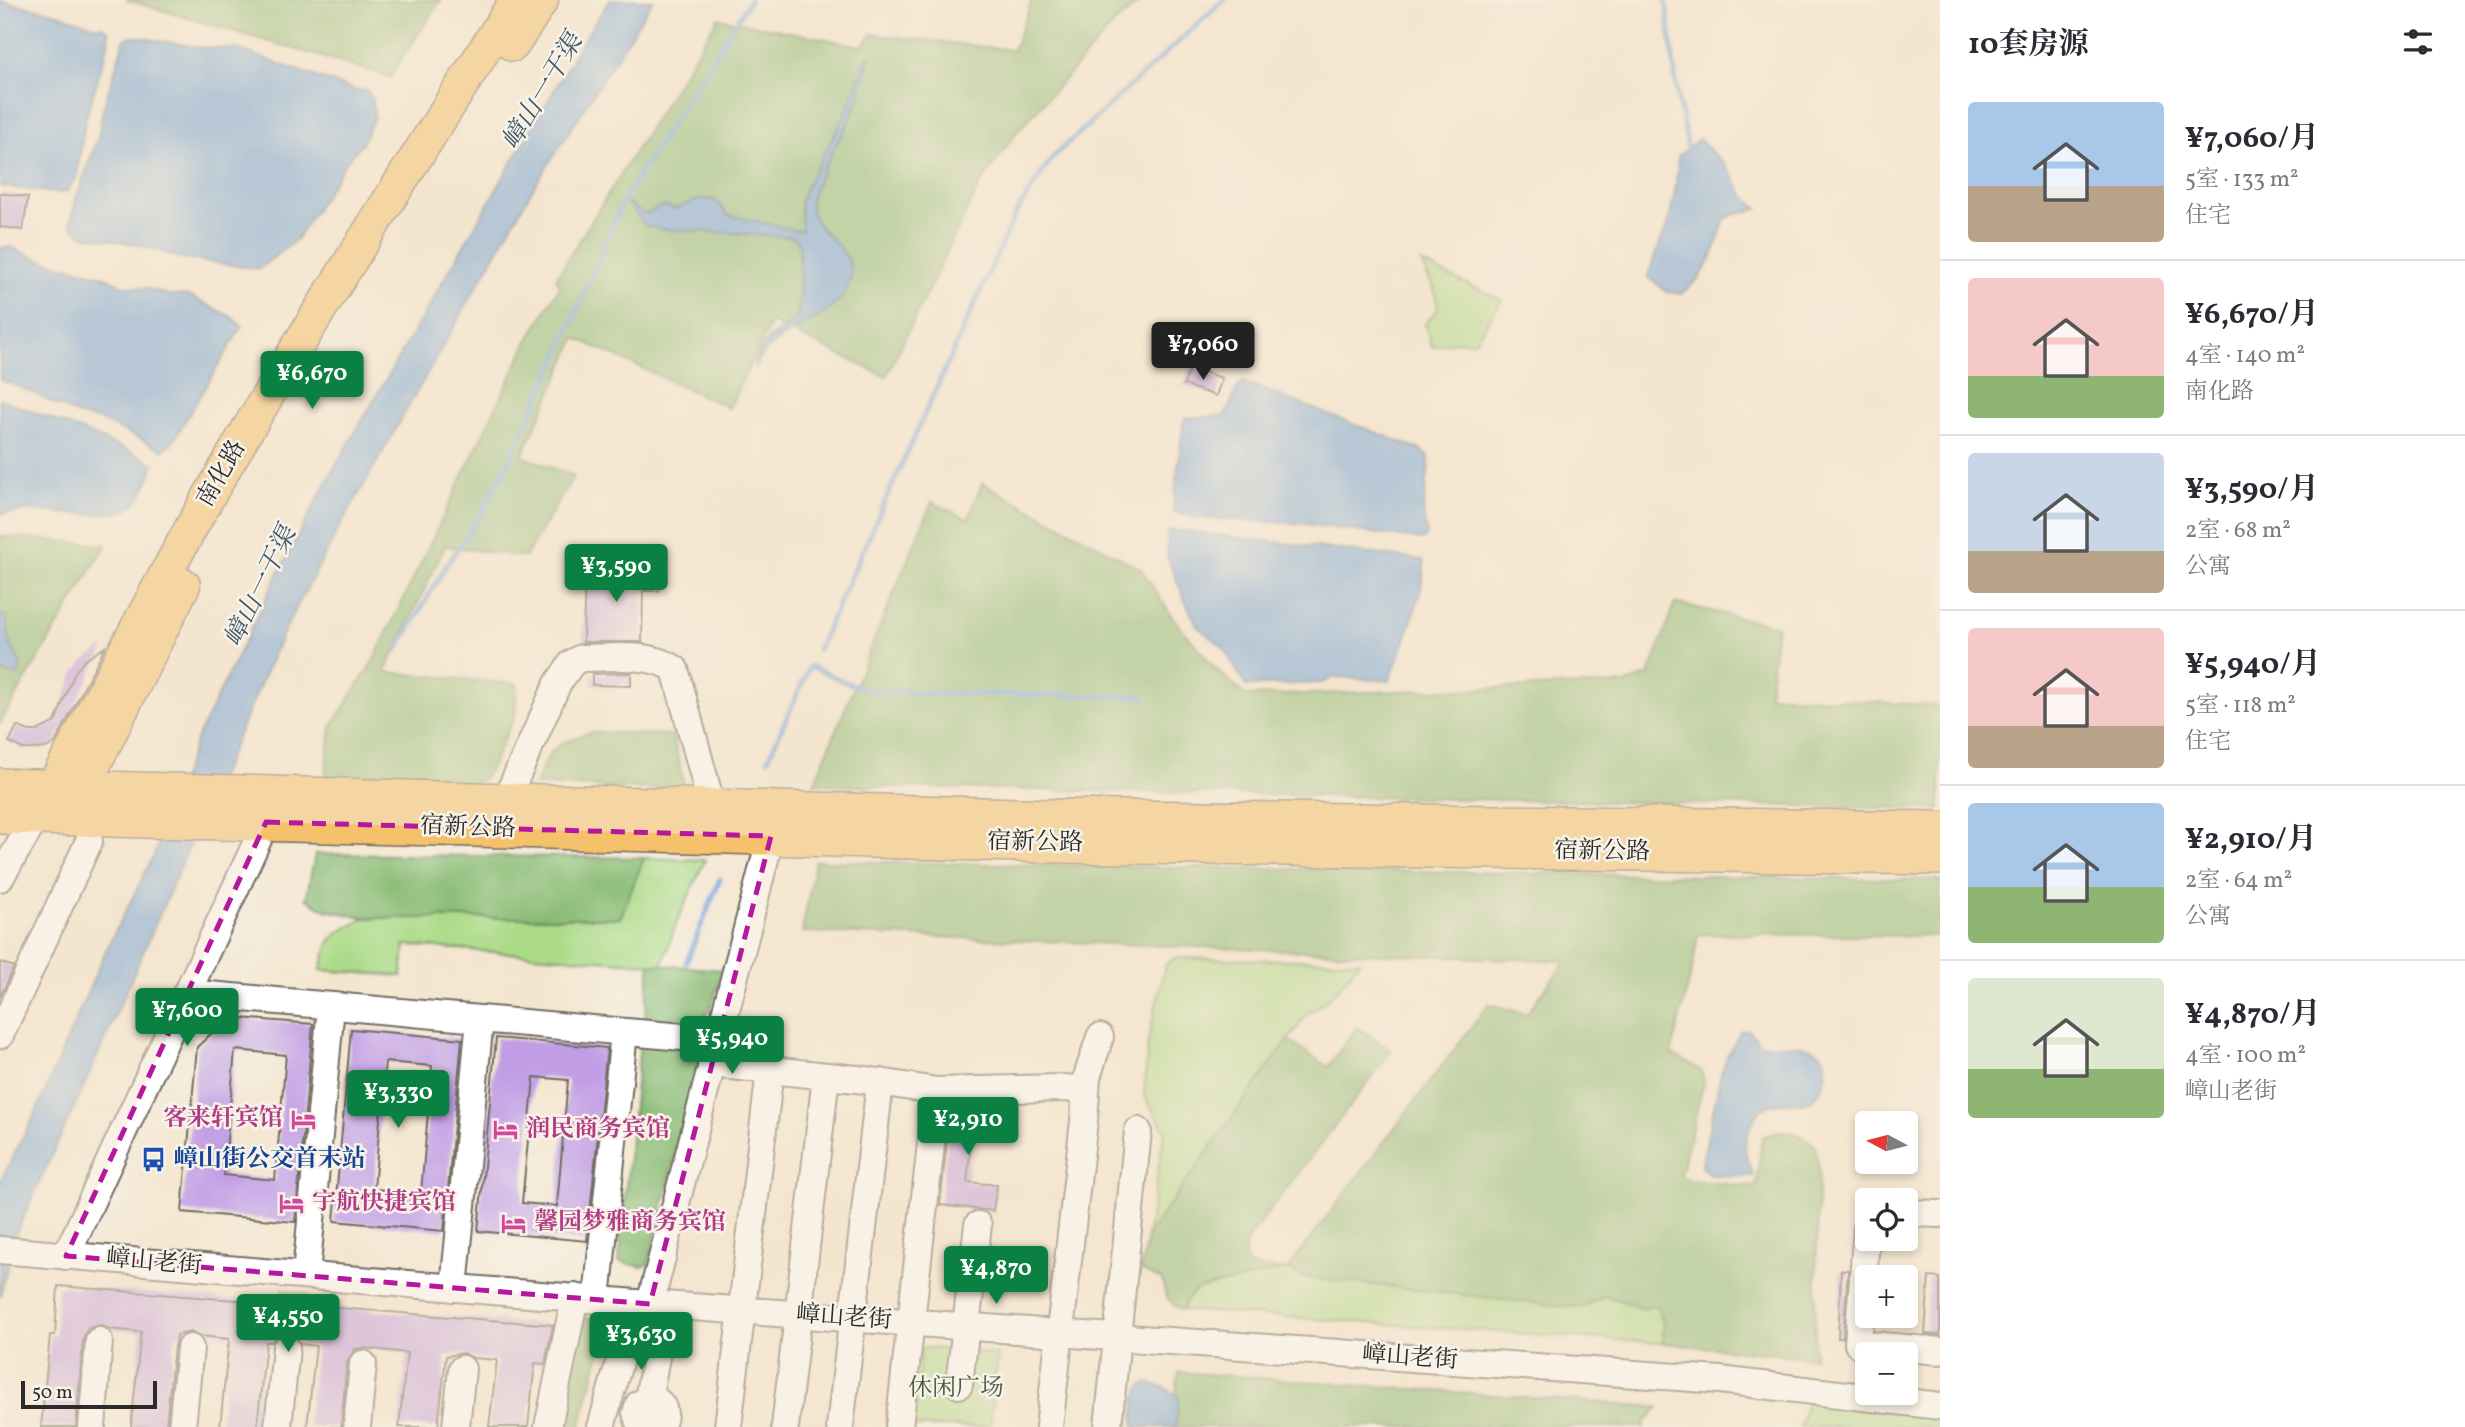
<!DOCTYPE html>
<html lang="zh">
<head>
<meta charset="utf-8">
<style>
  body { margin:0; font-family:Vollkorn,"Noto Serif SC",serif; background:#f2f2f3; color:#2b2b33; height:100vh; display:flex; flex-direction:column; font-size:26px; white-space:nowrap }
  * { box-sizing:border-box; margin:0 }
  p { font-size:23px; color:#7c7c81 }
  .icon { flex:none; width:38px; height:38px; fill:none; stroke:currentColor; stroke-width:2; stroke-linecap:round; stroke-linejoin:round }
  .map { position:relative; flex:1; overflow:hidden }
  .details { display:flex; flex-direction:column; background:#fff; width:525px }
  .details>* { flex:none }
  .needle { width:46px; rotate:277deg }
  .tools { position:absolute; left:1855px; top:1111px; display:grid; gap:14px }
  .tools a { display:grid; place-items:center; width:63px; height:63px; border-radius:7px; background:#fff; box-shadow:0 4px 10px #0003; font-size:35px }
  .scale { position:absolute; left:21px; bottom:18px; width:136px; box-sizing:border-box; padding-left:7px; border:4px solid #2b2b2b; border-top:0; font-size:19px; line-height:24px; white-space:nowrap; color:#2b2b2b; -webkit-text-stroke:5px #f7f3e8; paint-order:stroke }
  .price { position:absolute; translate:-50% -60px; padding:0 16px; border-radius:7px; background:#0b8043; color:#fff; font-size:23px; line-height:46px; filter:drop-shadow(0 2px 4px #0008) }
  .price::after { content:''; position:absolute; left:50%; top:42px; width:21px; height:16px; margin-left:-10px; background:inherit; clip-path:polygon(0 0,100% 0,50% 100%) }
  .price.active { background:#222; color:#fff }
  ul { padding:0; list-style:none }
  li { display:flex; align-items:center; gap:21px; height:175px; padding:0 28px }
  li+li { border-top:2px solid #e1e1e2 }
  li span { display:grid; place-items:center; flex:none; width:196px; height:140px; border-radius:7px; color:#555 }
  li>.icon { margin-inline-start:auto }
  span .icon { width:84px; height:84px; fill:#fffc; stroke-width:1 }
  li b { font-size:30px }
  h2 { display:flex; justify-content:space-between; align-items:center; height:84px; padding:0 28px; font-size:30px }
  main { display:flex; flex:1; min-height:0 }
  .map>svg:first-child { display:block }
</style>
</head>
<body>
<main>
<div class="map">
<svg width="1940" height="1427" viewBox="0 0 1940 1427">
  <rect width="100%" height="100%" fill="#f7f3e8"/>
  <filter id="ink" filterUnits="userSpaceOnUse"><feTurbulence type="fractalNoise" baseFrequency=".0143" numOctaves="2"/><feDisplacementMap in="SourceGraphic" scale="14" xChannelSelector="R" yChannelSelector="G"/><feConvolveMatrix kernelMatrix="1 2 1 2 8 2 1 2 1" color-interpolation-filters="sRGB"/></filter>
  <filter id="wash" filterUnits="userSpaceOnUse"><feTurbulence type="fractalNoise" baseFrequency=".00686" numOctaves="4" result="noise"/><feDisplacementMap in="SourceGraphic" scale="28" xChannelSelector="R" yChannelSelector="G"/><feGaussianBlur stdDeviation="1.57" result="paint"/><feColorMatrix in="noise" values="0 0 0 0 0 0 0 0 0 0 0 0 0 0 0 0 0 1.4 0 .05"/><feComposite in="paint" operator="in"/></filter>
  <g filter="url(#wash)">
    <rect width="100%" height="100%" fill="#f4e5cf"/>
    <g fill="#abdb88" stroke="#6b835a" stroke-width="2">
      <path d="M 1421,263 L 1502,300 L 1474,342 L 1457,341 L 1432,347 L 1425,324 L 1438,309 L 1434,288 Z"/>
      <path d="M 644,858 L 705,860 L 676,924 L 662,965 L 405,945 L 402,976 L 321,970 C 330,931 332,937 365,918 L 620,918 Z"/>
      <path d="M 1174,958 L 1360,961 C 1344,982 1331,1000 1308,1013 L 1147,1236 L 1165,1130 L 1144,1096 L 1148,1041 L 1165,965 Z"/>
      <path d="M 1287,1269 L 1303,1277 L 1561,1306 L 1583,1307 L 1605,1295 L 1644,1309 L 1656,1304 L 1664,1324 L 1663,1343 L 1183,1310 L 1186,1300 L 1198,1289 Z"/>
      <path d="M 921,1347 L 998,1355 L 990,1427 L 912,1427 Z"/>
      <path d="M 1808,1400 L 1940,1418 L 1940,1427 L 1802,1427 L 1800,1426 Z"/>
    </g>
    <g fill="#88bb74" stroke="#5a7350" stroke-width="2">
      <path d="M 126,0 L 441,0 L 390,77 Z"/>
      <path d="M 1032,0 L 1142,0 L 1114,24 L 1017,132 L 979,186 L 886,377 L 771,322 L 729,408 L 576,338 L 522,456 L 574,476 L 525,557 L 445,546 L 385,672 L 517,684 L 515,715 L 504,739 L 489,771 L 481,781 L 472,784 L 325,778 L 331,727 L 374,660 L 529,339 L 560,286 L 556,278 L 718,18 L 862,46 L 872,34 L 1013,50 Z"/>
      <path d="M 982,483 L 1141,569 L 1173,618 L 1214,667 L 1246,696 L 1624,684 L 1649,675 L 1675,603 L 1777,626 L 1769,695 L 1940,706 L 1940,809 L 849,786 L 814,783 L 932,502 L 968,519 Z"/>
      <path d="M 0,536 L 106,545 L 0,723 Z"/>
      <path d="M 591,732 L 673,735 L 685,790 L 535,785 C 551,747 551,746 591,732 Z"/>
      <path d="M 315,854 L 644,858 L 620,918 L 365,918 L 326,910 L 306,899 Z"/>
      <path d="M 815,861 L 1940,880 L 1940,936 L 1698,934 L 1693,965 L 1671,1054 L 1701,1070 L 1704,1082 L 1680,1175 L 1689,1180 L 1756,1187 L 1762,1137 C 1786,1128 1794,1130 1815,1145 L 1819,1168 L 1814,1358 L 1663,1343 L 1664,1324 L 1656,1305 L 1644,1309 L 1605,1295 L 1583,1307 L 1561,1306 L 1303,1277 L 1287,1269 L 1198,1289 L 1186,1300 L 1182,1310 C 1169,1304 1164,1294 1162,1280 L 1141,1271 L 1147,1236 L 1288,1040 L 1328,1067 L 1357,1027 L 1392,1051 L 1248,1239 L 1244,1252 L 1247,1263 L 1256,1268 L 1287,1269 L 1489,1004 L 1526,1014 L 1566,961 L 802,932 Z"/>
      <path d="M 650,964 L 722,970 C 706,1031 706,1026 645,1019 Z"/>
      <path d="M 640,1043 L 692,1048 L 698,1052 L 698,1062 L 649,1263 L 643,1267 L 619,1262 Z"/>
      <path d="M 574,1318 C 591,1318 604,1317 604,1337 L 580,1427 L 552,1427 Z"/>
      <path d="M 1179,1372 L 1659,1407 L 1644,1423 L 1644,1427 L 1171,1427 Z"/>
    </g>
    <g fill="#6da3db" stroke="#4c6783" stroke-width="2">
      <path d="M 610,0 L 653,0 L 532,190 L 338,530 L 282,635 L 99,1053 L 16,1233 L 0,1297 L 0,1182 L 37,1110 L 105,952 L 154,855 L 196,740 L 280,570 L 331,474 L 582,42 Z"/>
      <path d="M 0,1 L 52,12 L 94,26 L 102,26 L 109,31 L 108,45 L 85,121 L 78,168 L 76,179 L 66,192 L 56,193 L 0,186 Z"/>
      <path d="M 132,36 L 196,47 L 237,49 L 354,90 L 367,91 L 373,100 L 374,118 L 361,145 L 348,159 L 296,240 L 259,269 L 181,258 L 140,245 L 83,235 L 70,225 L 76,199 L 98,137 L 102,113 L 124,40 Z"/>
      <path d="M 870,54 C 866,75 861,95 852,115 C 842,138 809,185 811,208 C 815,239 867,249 846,290 C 834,315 799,325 778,340 C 767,347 760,358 754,369 C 759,340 775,334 797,319 L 800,296 L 799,244 L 795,237 L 659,229 L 646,226 L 624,199 L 640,212 L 645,214 C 658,209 661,203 675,209 L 700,199 L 716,200 L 728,215 L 795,230 L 802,230 L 800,202 L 805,189 L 845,115 L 864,64 Z"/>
      <path d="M 1699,139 L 1727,167 L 1744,195 L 1758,209 L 1733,215 L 1724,220 C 1715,252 1709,274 1681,294 L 1667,292 L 1648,277 C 1652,261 1657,250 1663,236 C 1674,210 1677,183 1678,156 Z"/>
      <path d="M 11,247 L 40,260 L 103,276 L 124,286 L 146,288 L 169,295 L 187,295 L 230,316 L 242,326 L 172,443 L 163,450 L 124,431 L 99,420 L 80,416 L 27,390 L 0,380 L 0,248 Z"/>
      <path d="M 1243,382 L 1419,449 L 1428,456 L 1429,463 L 1423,513 L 1427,535 L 1423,540 L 1305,524 L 1196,518 L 1173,512 L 1183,424 L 1185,418 L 1224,416 C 1233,405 1232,391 1243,382 Z"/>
      <path d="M 0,399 C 52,419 105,438 154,464 C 149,480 144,495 131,507 C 116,520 54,511 33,511 C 22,510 11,513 0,514 Z"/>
      <path d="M 1175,530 L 1423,560 C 1430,579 1398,660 1389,681 L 1334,677 L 1323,683 L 1246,686 L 1223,647 L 1198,627 L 1186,603 L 1167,556 L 1168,531 Z"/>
      <path d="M 0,614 L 6,616 L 10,644 L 21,665 L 18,675 L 0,672 Z"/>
      <path d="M 1748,1030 L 1760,1044 C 1781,1047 1831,1037 1826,1073 C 1824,1085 1819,1094 1811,1102 C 1785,1104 1760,1097 1750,1127 C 1748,1134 1745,1143 1745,1149 C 1746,1159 1752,1166 1753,1176 L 1711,1175 L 1701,1167 L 1721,1074 L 1727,1056 L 1741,1031 Z"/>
      <path d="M 1147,1383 L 1164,1387 L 1179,1397 L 1176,1427 L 1134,1427 L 1135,1398 L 1141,1386 Z"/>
    </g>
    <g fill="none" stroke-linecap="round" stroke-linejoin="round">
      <g stroke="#6da3db" stroke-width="5">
        <path d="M 1666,0 L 1678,99 L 1688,148"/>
        <path d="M 818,649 L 1014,217 L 1037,180 L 1054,156 L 1224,0"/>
        <path d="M 397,650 L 446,566 L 476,522 L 510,459 L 558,356 L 624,199 L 750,0"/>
        <path d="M 768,759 L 810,666 L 850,684 L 878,692 L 1144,697"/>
        <path d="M 686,963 L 720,879"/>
      </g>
    </g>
    <g id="blocks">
      <g fill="#c19de6" fill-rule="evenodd">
        <path d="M 0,193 L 28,197 L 23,230 L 0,227 Z"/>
        <path d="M 1190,367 L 1222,378 L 1216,396 L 1184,385 Z"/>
        <path d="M 585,569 L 659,571 L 659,591 L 643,591 L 642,642 L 583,642 Z"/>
        <path d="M 105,647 L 55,743 L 46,748 L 33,749 L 23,749 L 9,742 L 17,726 L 29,731 L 37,731 L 55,722 L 75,672 L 85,660 Z"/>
        <path d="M 631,673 L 631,686 L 592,685 L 592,674 Z"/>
        <path d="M 0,962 L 14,967 L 0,997 Z"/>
        <path d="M 229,1017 L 313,1024 L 295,1222 L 182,1212 L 197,1047 ZM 235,1050 L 286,1055 L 275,1180 L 224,1175 Z"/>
        <path d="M 351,1029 L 462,1039 L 444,1231 L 334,1221 ZM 385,1062 L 432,1066 L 421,1193 L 374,1189 Z"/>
        <path d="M 496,1038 L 607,1048 L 587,1241 L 478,1231 ZM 534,1077 L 568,1080 L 557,1206 L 522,1203 Z"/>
        <path d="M 1008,1105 L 1005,1129 L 973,1125 L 967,1182 L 997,1185 L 993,1211 L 940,1205 L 951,1106 Z"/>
        <path d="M 1841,1270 L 1848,1270 L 1843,1338 L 1838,1338 Z"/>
        <path d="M 1929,1277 L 1940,1278 L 1940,1335 L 1925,1334 Z"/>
        <path d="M 58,1286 L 553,1325 L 545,1364 L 535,1363 L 528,1427 L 489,1427 L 497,1360 L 473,1358 L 463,1353 L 446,1356 L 438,1427 L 399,1427 L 407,1353 L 364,1348 L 355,1349 L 347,1362 L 341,1427 L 307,1427 L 316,1346 L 301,1344 L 296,1336 L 287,1332 L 279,1334 L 272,1342 L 266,1342 L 257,1427 L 220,1427 L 229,1339 L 200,1336 L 191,1332 L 177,1335 L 174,1346 L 166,1427 L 131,1427 L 141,1332 L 109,1329 L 100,1325 L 88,1328 L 83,1339 L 76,1427 L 41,1427 L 50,1335 L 55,1335 Z"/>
      </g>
    </g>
  </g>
  <g filter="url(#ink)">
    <use href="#blocks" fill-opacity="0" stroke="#716c64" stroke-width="2"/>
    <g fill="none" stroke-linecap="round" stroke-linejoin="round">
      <path stroke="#ccc0ae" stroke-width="26" stroke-dasharray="26 13" stroke-linecap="butt" d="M 286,1348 L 291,1294"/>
      <defs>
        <g id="minor">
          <path d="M 505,802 L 558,683 L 572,663 L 581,658 C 610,658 650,652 675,669 L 712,807"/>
          <path d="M 0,878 L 37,816"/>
          <path d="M 186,993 L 717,1040"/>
          <path d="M 0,1035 L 89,841"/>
          <path d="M 711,1064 L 866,1080 L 937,1091 L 1059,1088 L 1086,1089"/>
          <path d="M 1906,1213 L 1940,1214"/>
          <path d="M 1867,1226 L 1858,1344 L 1940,1351"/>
          <path d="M 0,1250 L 636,1303 L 1720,1380 L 1940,1406"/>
          <path d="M 66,1256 L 266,822"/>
          <path d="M 306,1275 L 331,1006"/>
          <path d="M 454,1288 L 480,1019"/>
          <path d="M 597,1299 L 624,1032"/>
          <path d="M 650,1304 L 771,836"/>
          <path d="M 959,1385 L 978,1225"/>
          <path d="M 648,1399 L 666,1305"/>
          <path d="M 92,1427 L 99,1341"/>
          <path d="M 182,1427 L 190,1348"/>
          <path d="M 278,1427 L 286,1348"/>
          <path d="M 357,1427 L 363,1364"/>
          <path d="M 456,1427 L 462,1369"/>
          <path d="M 548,1427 L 575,1297"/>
          <path d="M 601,1427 L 636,1303"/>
          <path d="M 647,1427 L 639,1422 L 636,1413 L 639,1404 L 652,1399 C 662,1402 666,1410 663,1420 L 653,1427"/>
          <path d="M 728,1427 L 770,1070"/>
          <path d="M 785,1427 L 826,1076"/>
          <path d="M 840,1427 L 880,1082"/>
          <path d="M 899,1427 L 937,1091"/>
          <path d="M 1049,1427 L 1084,1121 L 1087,1077 L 1100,1037"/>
          <path d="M 1108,1427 L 1138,1131"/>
        </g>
        <g id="major">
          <path d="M 513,45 L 542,0"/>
          <path d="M 42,807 C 103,692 162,576 228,463 C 319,306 419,154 516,0"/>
          <path d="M 73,808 L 184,585"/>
        </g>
        <g id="highway">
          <path d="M 0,787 L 1052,818 L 1940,830"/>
          <path d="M 0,815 L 1051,844 L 1940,856"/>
        </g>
      </defs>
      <use href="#minor" stroke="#716c64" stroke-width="30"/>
      <use href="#major" stroke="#716c64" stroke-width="35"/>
      <use href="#highway" stroke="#716c64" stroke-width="40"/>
      <use href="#minor" stroke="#fff" stroke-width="26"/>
      <use href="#major" stroke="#f5c16b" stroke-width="32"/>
      <use href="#highway" stroke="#f5c16b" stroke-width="37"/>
    </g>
  </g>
  <path d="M0 0H1940V1427H0ZM 266,822 L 771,836 L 650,1304 L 66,1256 Z" fill="#f4e5cf" fill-opacity=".55" fill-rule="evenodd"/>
  <path fill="none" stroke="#b5179e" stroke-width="5" stroke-dasharray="14 9" stroke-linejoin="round" d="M 266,822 L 771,836 L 650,1304 L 66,1256 Z"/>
  <defs>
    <symbol id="hotel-bare" viewBox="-9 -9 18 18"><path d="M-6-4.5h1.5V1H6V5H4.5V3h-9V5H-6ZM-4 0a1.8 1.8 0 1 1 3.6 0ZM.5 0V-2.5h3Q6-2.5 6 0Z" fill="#d1479c" stroke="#f7f3e8" stroke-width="2.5" paint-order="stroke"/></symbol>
    <symbol id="bus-bare" viewBox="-9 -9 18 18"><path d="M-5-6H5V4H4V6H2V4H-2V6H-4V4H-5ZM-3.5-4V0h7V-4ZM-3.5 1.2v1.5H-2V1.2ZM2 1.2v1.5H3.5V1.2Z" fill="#1a4fb4" stroke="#f7f3e8" stroke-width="2.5" paint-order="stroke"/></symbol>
  </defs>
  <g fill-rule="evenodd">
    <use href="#hotel-bare" x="286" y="1102" width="35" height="35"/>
    <use href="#hotel-bare" x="488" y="1112" width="35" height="35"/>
    <use href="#bus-bare" x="136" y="1142" width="35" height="35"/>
    <use href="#hotel-bare" x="274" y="1186" width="35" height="35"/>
    <use href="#hotel-bare" x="496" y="1206" width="35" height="35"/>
  </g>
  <g text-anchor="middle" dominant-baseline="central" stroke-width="5" stroke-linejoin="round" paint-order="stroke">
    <g font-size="24" fill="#2b2b2b" stroke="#f7f3e8">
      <text transform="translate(222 474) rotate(-60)">南化路</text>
      <text transform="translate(468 828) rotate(2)">宿新公路</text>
      <text transform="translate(1035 843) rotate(1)">宿新公路</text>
      <text transform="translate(1602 852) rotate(1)">宿新公路</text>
      <text transform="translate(154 1263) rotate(5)">嶂山老街</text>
      <text transform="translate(844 1318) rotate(4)">嶂山老街</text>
      <text transform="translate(1410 1358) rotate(4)">嶂山老街</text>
    </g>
    <g font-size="24" font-weight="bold" fill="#b23c85" stroke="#f7f3e8" text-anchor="start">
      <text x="283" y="1119" text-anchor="end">客来轩宾馆</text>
      <text x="526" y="1130">润民商务宾馆</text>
      <text x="312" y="1203">宇航快捷宾馆</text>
      <text x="534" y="1223">馨园梦雅商务宾馆</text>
    </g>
    <g font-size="24" font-weight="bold" fill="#164399" stroke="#f7f3e8" text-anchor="start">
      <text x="174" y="1160">嶂山街公交首末站</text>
    </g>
    <g font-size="24" fill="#4b5742" stroke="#f7f3e8">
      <text x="956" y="1389">休闲广场</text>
    </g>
    <g font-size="26" font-style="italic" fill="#425569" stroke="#f7f3e8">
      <text transform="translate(543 92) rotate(-59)">嶂山一干渠</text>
      <text transform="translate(261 587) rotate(-64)">嶂山一干渠</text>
    </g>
  </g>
</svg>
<div class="tools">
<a><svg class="needle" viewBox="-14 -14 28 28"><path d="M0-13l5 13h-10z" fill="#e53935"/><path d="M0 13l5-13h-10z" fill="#7c7c81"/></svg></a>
<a><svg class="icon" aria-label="locate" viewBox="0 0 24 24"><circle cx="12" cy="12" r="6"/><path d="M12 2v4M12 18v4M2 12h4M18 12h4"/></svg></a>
<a>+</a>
<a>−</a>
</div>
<div class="scale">50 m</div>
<b class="price active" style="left:1203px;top:382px">¥7,060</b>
<b class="price" style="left:312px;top:411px">¥6,670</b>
<b class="price" style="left:616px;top:604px">¥3,590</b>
<b class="price" style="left:187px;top:1048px">¥7,600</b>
<b class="price" style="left:732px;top:1076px">¥5,940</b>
<b class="price" style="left:398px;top:1130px">¥3,330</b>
<b class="price" style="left:968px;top:1157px">¥2,910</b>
<b class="price" style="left:996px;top:1306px">¥4,870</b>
<b class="price" style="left:288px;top:1354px">¥4,550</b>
<b class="price" style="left:641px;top:1372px">¥3,630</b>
</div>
<section class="details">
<h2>10套房源<svg class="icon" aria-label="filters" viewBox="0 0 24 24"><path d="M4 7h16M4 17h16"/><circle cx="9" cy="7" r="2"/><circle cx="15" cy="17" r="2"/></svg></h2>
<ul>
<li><span style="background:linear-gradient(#a9c7e8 60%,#b9a48a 0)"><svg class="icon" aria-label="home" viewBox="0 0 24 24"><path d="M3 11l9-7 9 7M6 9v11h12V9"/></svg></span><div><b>¥7,060/月</b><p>5室 · 133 m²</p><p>住宅</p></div></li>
<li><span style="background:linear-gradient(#f6c9c9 70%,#8fb573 0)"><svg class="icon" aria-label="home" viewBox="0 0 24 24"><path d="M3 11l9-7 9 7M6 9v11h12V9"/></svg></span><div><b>¥6,670/月</b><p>4室 · 140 m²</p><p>南化路</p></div></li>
<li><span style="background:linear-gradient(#c9d6e8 70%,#b9a48a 0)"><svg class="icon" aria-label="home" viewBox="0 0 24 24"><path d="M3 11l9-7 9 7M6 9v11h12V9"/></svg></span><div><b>¥3,590/月</b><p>2室 · 68 m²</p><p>公寓</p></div></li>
<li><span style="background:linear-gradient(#f6c9c9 70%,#b9a48a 0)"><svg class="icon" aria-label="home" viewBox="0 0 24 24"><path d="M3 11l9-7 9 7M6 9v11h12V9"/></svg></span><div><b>¥5,940/月</b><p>5室 · 118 m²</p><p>住宅</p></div></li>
<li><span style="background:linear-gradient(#a9c7e8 60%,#8fb573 0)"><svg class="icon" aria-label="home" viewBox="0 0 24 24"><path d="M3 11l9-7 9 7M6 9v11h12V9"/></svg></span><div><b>¥2,910/月</b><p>2室 · 64 m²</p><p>公寓</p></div></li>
<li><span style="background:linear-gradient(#dfe7d0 65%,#8fb573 0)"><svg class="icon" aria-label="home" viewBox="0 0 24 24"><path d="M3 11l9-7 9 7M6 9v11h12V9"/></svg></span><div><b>¥4,870/月</b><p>4室 · 100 m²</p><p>嶂山老街</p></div></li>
</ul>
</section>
</main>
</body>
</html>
